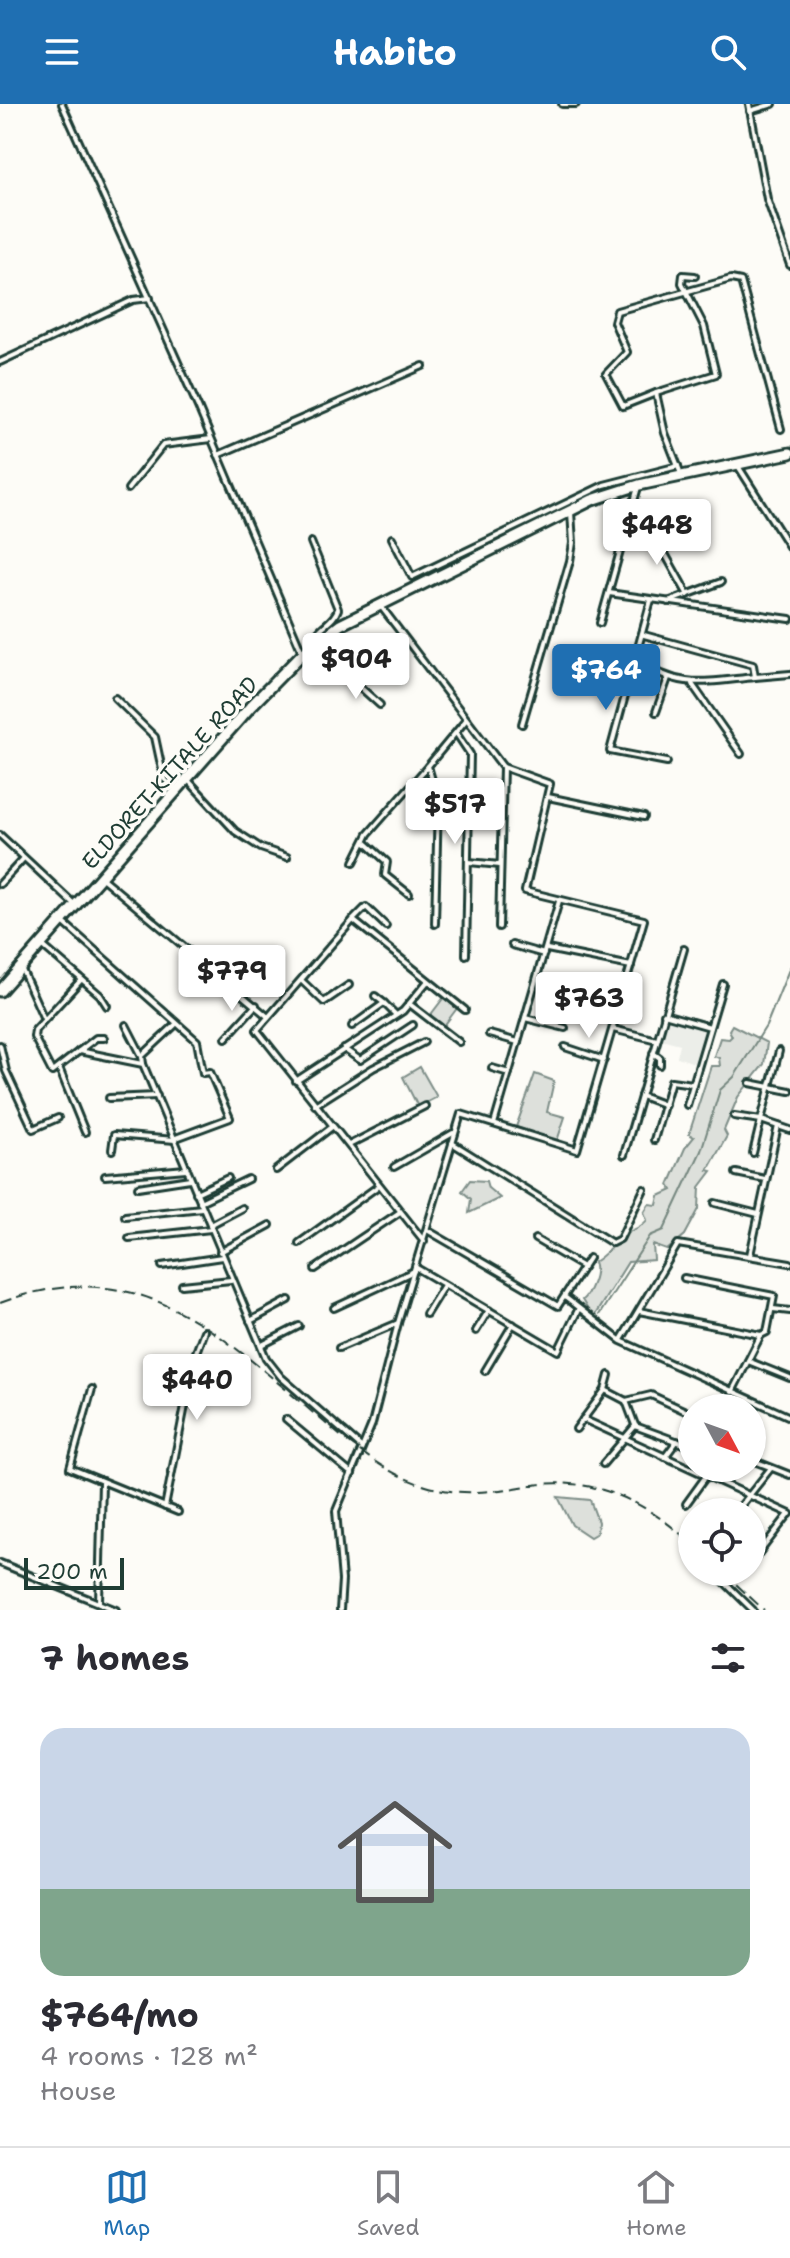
<!DOCTYPE html>
<html lang="en">
<head>
<meta charset="utf-8">
<style>
  body { margin:0; font-family:"Shantell Sans",sans-serif; background:#f7f7f7; color:#2b2b33; height:100vh; display:flex; flex-direction:column; font-size:30px; white-space:nowrap }
  * { box-sizing:border-box; margin:0 }
  p { font-size:26px; color:#7c7c81 }
  .icon { flex:none; width:44px; height:44px; fill:none; stroke:currentColor; stroke-width:2; stroke-linecap:round; stroke-linejoin:round }
  .map { position:relative; height:1506px; overflow:hidden }
  .sheet { display:flex; flex-direction:column; background:#fff; flex:1 }
  .sheet>* { flex:none }
  .needle { width:52px; rotate:131deg }
  .tools { position:absolute; left:678px; top:1290px; display:grid; gap:16px }
  .tools a { display:grid; place-items:center; width:88px; height:88px; border-radius:50%; background:#fff; box-shadow:0 2px 6px #0004; font-size:40px }
  .scale { position:absolute; left:24px; bottom:20px; width:100px; box-sizing:border-box; padding-left:8px; border:4px solid #1f3d34; border-top:0; font-size:22px; line-height:28px; white-space:nowrap; color:#1f3d34; -webkit-text-stroke:6px #fdfcf7; paint-order:stroke }
  .price { position:absolute; translate:-50% -68px; padding:0 18px; border-radius:8px; background:#fff; color:#222; font-size:26px; line-height:52px; filter:drop-shadow(0 2px 4px #0008) }
  .price::after { content:''; position:absolute; left:50%; top:48px; width:24px; height:18px; margin-left:-12px; background:inherit; clip-path:polygon(0 0,100% 0,50% 100%) }
  .price.on { background:#1f6fb2; color:#fff }
  ul { padding:0; list-style:none }
  li { display:grid; align-content:center; gap:16px; height:424px; padding:0 40px }
  li span { display:grid; place-items:center; height:248px; border-radius:24px; color:#555 }
  li>.icon { margin-inline-start:auto }
  span .icon { width:144px; height:144px; fill:#fffc; stroke-width:1 }
  li b { font-size:34px }
  h2 { display:flex; justify-content:space-between; align-items:center; height:96px; padding:0 40px; font-size:34px }
  header { display:flex; justify-content:space-between; align-items:center; height:104px; padding:0 40px; background:#1f6fb2; color:#fff; font-size:36px; font-weight:700 }
  .tab-bar { display:flex; justify-content:space-around; align-items:center; height:112px; border-top:2px solid #e1e1e2; background:#fff; font-size:22px; color:#7c7c81 }
  .tab-bar a { display:grid; justify-items:center; gap:4px }
  .tab-bar .on { color:#1f6fb2 }
  .map>svg:first-child { display:block }
</style>
</head>
<body>
<header><svg class="icon" aria-label="menu" viewBox="0 0 24 24"><path d="M4 6h16M4 12h16M4 18h16"/></svg>Habito<svg class="icon" aria-label="search" viewBox="0 0 24 24"><circle cx="10" cy="10" r="6"/><path d="M15 15l6 6"/></svg></header>
<div class="map">
<svg width="790" height="1506" viewBox="0 0 790 1506">
  <rect width="100%" height="100%" fill="#fdfcf7"/>
  <filter id="ink" filterUnits="userSpaceOnUse"><feTurbulence type="fractalNoise" baseFrequency=".0125" numOctaves="2"/><feDisplacementMap in="SourceGraphic" scale="16" xChannelSelector="R" yChannelSelector="G"/><feConvolveMatrix kernelMatrix="1 2 1 2 8 2 1 2 1" color-interpolation-filters="sRGB"/></filter>
  <g filter="url(#ink)">
    <path fill="#eceee9" d="M 667,913 L 708,924 L 697,960 L 677,953 L 680,940 L 661,935 Z"/>
    <g fill="#dde0db" stroke="#7e8e88" stroke-width="2">
      <path d="M 445,892 L 458,903 L 443,923 L 429,913 Z"/>
      <path d="M 732,921 L 767,939 L 764,960 L 738,993 L 724,1026 L 727,1032 L 708,1066 L 712,1067 L 700,1083 L 699,1105 L 685,1131 L 667,1146 L 653,1141 L 654,1156 L 628,1158 L 593,1214 L 582,1196 C 588,1191 599,1170 594,1158 C 607,1150 613,1140 624,1131 C 632,1125 640,1125 647,1116 L 644,1108 L 649,1100 L 657,1101 L 659,1092 L 672,1086 L 669,1081 L 685,1044 L 694,1033 L 689,1030 L 711,962 L 720,962 L 719,954 L 714,952 L 720,934 L 729,935 L 732,932 L 729,926 Z"/>
      <path d="M 420,963 L 437,993 L 418,1003 L 403,973 Z"/>
      <path d="M 535,970 L 554,977 L 547,1008 L 565,1013 L 557,1037 L 516,1023 Z"/>
      <path d="M 470,1076 L 486,1077 L 488,1084 L 500,1094 L 469,1109 L 471,1095 L 462,1087 Z"/>
      <path d="M 558,1393 L 590,1396 L 598,1418 L 597,1429 L 590,1433 L 572,1421 Z"/>
    </g>
    <g fill="none" stroke-linecap="round" stroke-linejoin="round">
      <path stroke="#75877f" stroke-width="2" d="M 599,1211 L 650,1132 L 664,1126 L 701,1047 L 720,986 L 734,973 L 766,922 L 790,863"/>
      <defs>
        <g id="minor">
          <path d="M 62,0 L 198,303 L 302,548"/>
          <path d="M 562,0 L 576,0"/>
          <path d="M 749,0 L 767,95 L 790,161"/>
          <path d="M 750,7 L 773,0"/>
          <path d="M 0,258 L 133,196 L 150,194"/>
          <path d="M 656,289 L 716,270 L 704,222 L 682,179 L 683,171 L 695,172"/>
          <path d="M 218,351 L 423,262"/>
          <path d="M 738,362 L 790,444"/>
          <path d="M 681,370 L 665,329 L 656,289 L 623,302 L 606,270 L 627,248 L 614,218 L 617,207 L 731,175 L 741,177 L 781,325"/>
          <path d="M 128,385 L 163,341 L 211,335"/>
          <path d="M 650,423 L 688,491"/>
          <path d="M 629,424 L 694,418"/>
          <path d="M 392,434 L 412,473 L 604,381 L 678,362"/>
          <path d="M 311,438 L 338,505 C 332,522 317,520 312,541"/>
          <path d="M 609,489 L 790,515"/>
          <path d="M 651,496 L 610,647 L 667,658"/>
          <path d="M 668,498 L 721,478"/>
          <path d="M 600,519 L 638,383"/>
          <path d="M 644,531 L 753,561 L 755,573 L 790,570"/>
          <path d="M 636,556 C 681,586 704,578 755,573"/>
          <path d="M 349,573 L 380,601"/>
          <path d="M 692,580 L 741,650"/>
          <path d="M 115,594 L 155,633 L 164,675 L 175,684"/>
          <path d="M 656,608 L 668,574"/>
          <path d="M 522,620 L 570,457 L 573,439 L 571,408"/>
          <path d="M 456,629 L 470,650 L 466,851"/>
          <path d="M 188,676 L 235,727 L 261,744 L 287,753"/>
          <path d="M 548,693 L 644,713"/>
          <path d="M 0,731 L 75,801"/>
          <path d="M 366,739 L 387,758 L 385,771 L 409,790"/>
          <path d="M 354,758 L 368,730 L 428,662"/>
          <path d="M 469,758 L 500,761"/>
          <path d="M 102,774 L 267,912"/>
          <path d="M 0,780 L 24,754"/>
          <path d="M 353,816 L 366,803 L 386,822"/>
          <path d="M 63,818 L 197,937 L 203,969 L 210,968 L 230,1014 L 176,1034"/>
          <path d="M 435,820 L 438,697 L 428,662 L 466,616"/>
          <path d="M 499,823 L 503,663"/>
          <path d="M 42,841 L 100,891 L 107,902"/>
          <path d="M 512,841 L 544,850"/>
          <path d="M 547,845 L 631,862"/>
          <path d="M 22,866 L 44,915"/>
          <path d="M 81,876 L 35,926 L 34,933 L 52,968 L 96,934 L 104,934"/>
          <path d="M 302,877 L 324,898 L 349,881"/>
          <path d="M 375,892 L 384,899"/>
          <path d="M 411,901 L 459,938"/>
          <path d="M 664,910 L 710,923"/>
          <path d="M 525,914 L 565,924"/>
          <path d="M 126,921 L 141,950"/>
          <path d="M 352,922 L 384,899 L 396,911"/>
          <path d="M 613,925 L 657,936"/>
          <path d="M 489,930 L 518,938"/>
          <path d="M 226,934 L 256,901"/>
          <path d="M 0,941 L 6,967 L 33,1025 L 58,1014"/>
          <path d="M 565,943 L 604,956"/>
          <path d="M 344,945 L 360,956 L 413,921"/>
          <path d="M 79,947 L 143,960 L 266,1254 L 281,1273 L 361,1343"/>
          <path d="M 779,947 L 761,1016 L 790,1026"/>
          <path d="M 653,949 L 660,954 L 660,961"/>
          <path d="M 143,960 L 142,952 L 175,921"/>
          <path d="M 59,964 L 85,1028"/>
          <path d="M 492,964 L 509,969"/>
          <path d="M 296,977 L 403,907 L 427,878"/>
          <path d="M 750,979 L 790,987"/>
          <path d="M 641,992 L 665,1001"/>
          <path d="M 109,994 L 157,992"/>
          <path d="M 315,1001 L 373,964 L 424,938"/>
          <path d="M 687,1001 L 723,880"/>
          <path d="M 734,1012 L 761,1016 L 753,1049"/>
          <path d="M 494,1020 L 559,797"/>
          <path d="M 654,1036 L 671,977 L 693,980"/>
          <path d="M 452,1039 L 612,1139 L 620,1135 L 644,1085"/>
          <path d="M 349,1041 L 425,1002"/>
          <path d="M 112,1046 L 114,1031 L 175,1036"/>
          <path d="M 624,1051 L 684,845"/>
          <path d="M 394,1063 L 453,1029"/>
          <path d="M 276,1066 L 332,1023"/>
          <path d="M 736,1069 L 765,1075"/>
          <path d="M 105,1072 L 186,1065"/>
          <path d="M 138,1083 L 190,1075"/>
          <path d="M 196,1089 L 228,1074"/>
          <path d="M 200,1098 L 248,1075"/>
          <path d="M 715,1099 L 758,1110"/>
          <path d="M 125,1112 L 202,1104"/>
          <path d="M 210,1121 L 242,1104"/>
          <path d="M 427,1126 L 558,1202 L 589,1154"/>
          <path d="M 129,1134 L 211,1125"/>
          <path d="M 535,1135 L 583,1163"/>
          <path d="M 424,1137 L 257,926 L 353,816 L 465,906"/>
          <path d="M 299,1139 L 377,1083"/>
          <path d="M 220,1148 L 270,1121"/>
          <path d="M 750,1151 L 778,1022"/>
          <path d="M 162,1162 L 222,1153"/>
          <path d="M 415,1163 L 558,1247 L 578,1206"/>
          <path d="M 315,1165 L 400,1108"/>
          <path d="M 684,1174 L 774,1192 L 767,1228 L 761,1231 L 732,1288"/>
          <path d="M 182,1181 L 231,1176"/>
          <path d="M 566,1194 L 621,1237 L 790,1313"/>
          <path d="M 334,1204 L 414,1167"/>
          <path d="M 773,1205 L 790,1207"/>
          <path d="M 639,1207 L 761,1231"/>
          <path d="M 426,1210 L 444,1181"/>
          <path d="M 250,1217 L 289,1196"/>
          <path d="M 476,1227 L 489,1206"/>
          <path d="M 621,1236 L 678,1140 L 790,1159"/>
          <path d="M 262,1241 L 299,1222"/>
          <path d="M 339,1244 L 398,1219"/>
          <path d="M 748,1257 L 790,1274"/>
          <path d="M 485,1267 L 513,1220"/>
          <path d="M 92,1285 L 70,1364 L 178,1408"/>
          <path d="M 605,1286 L 626,1297 L 651,1291 L 692,1310"/>
          <path d="M 626,1297 L 635,1321"/>
          <path d="M 286,1315 L 352,1370"/>
          <path d="M 583,1315 L 790,1410"/>
          <path d="M 576,1325 L 605,1286 L 609,1271"/>
          <path d="M 665,1353 L 677,1337"/>
          <path d="M 752,1356 L 790,1371"/>
          <path d="M 603,1360 L 635,1322 L 692,1343"/>
          <path d="M 686,1400 L 712,1364"/>
          <path d="M 165,1403 L 195,1251 L 204,1227"/>
          <path d="M 736,1408 L 771,1364"/>
          <path d="M 752,1458 L 789,1410"/>
          <path d="M 0,1459 L 116,1506"/>
          <path d="M 714,1468 L 753,1506"/>
          <path d="M 99,1498 L 102,1379"/>
          <path d="M 340,1506 L 342,1476 L 336,1407 L 372,1320 L 398,1219 L 461,1010 L 577,1046 L 644,816 L 525,787 L 550,680 L 503,663 L 380,501"/>
        </g>
        <path id="trunk" d="M 0,887 L 251,602 L 302,550 L 340,521 L 592,396 L 639,381 L 790,349"/>
      </defs>
      <use href="#minor" stroke="#1f3d34" stroke-width="10"/>
      <use href="#trunk" stroke="#1f3d34" stroke-width="15"/>
      <use href="#minor" stroke="#fdfcf7" stroke-width="4"/>
      <use href="#trunk" stroke="#fdfcf7" stroke-width="9"/>
      <g stroke="#1f3d34" stroke-width="2" stroke-dasharray="12 6" stroke-linecap="butt">
        <path d="M 0,1199 C 142,1145 224,1234 324,1318 C 355,1344 386,1370 426,1382 C 462,1393 497,1387 533,1381 C 595,1372 648,1399 692,1440"/>
        <path d="M 723,1468 L 764,1506"/>
      </g>
    </g>
  </g>
  <g text-anchor="middle" dominant-baseline="central" stroke-width="7" stroke-linejoin="round" paint-order="stroke">
    <g font-size="22" fill="#1f3d34" stroke="#fdfcf7">
      <text transform="translate(170 669) rotate(-48)">ELDORET-KITALE ROAD</text>
    </g>
  </g>
</svg>
<div class="tools">
<a><svg class="needle" viewBox="-14 -14 28 28"><path d="M0-13l5 13h-10z" fill="#e53935"/><path d="M0 13l5-13h-10z" fill="#7c7c81"/></svg></a>
<a><svg class="icon" aria-label="locate" viewBox="0 0 24 24"><circle cx="12" cy="12" r="6"/><path d="M12 2v4M12 18v4M2 12h4M18 12h4"/></svg></a>
</div>
<div class="scale">200 m</div>
<b class="price" style="left:657px;top:463px">$448</b>
<b class="price" style="left:356px;top:597px">$904</b>
<b class="price on" style="left:606px;top:608px">$764</b>
<b class="price" style="left:455px;top:742px">$517</b>
<b class="price" style="left:232px;top:909px">$779</b>
<b class="price" style="left:589px;top:936px">$763</b>
<b class="price" style="left:197px;top:1318px">$440</b>
</div>
<section class="sheet">
<h2>7 homes<svg class="icon" aria-label="filters" viewBox="0 0 24 24"><path d="M4 7h16M4 17h16"/><circle cx="9" cy="7" r="2"/><circle cx="15" cy="17" r="2"/></svg></h2>
<ul>
<li><span style="background:linear-gradient(#c9d6e8 65%,#7fa58c 0)"><svg class="icon" aria-label="home" viewBox="0 0 24 24"><path d="M3 11l9-7 9 7M6 9v11h12V9"/></svg></span><div><b>$764/mo</b><p>4 rooms · 128 m²</p><p>House</p></div></li>
</ul>
</section>
<nav class="tab-bar">
<a class="on"><svg class="icon" aria-label="map" viewBox="0 0 24 24"><path d="M3 6l6-2 6 2 6-2v14l-6 2-6-2-6 2zM9 4v14M15 6v14"/></svg>Map</a>
<a><svg class="icon" aria-label="saved" viewBox="0 0 24 24"><path d="M7 4h10v16l-5-4-5 4z"/></svg>Saved</a>
<a><svg class="icon" aria-label="home" viewBox="0 0 24 24"><path d="M3 11l9-7 9 7M6 9v11h12V9"/></svg>Home</a>
</nav>
</body>
</html>
